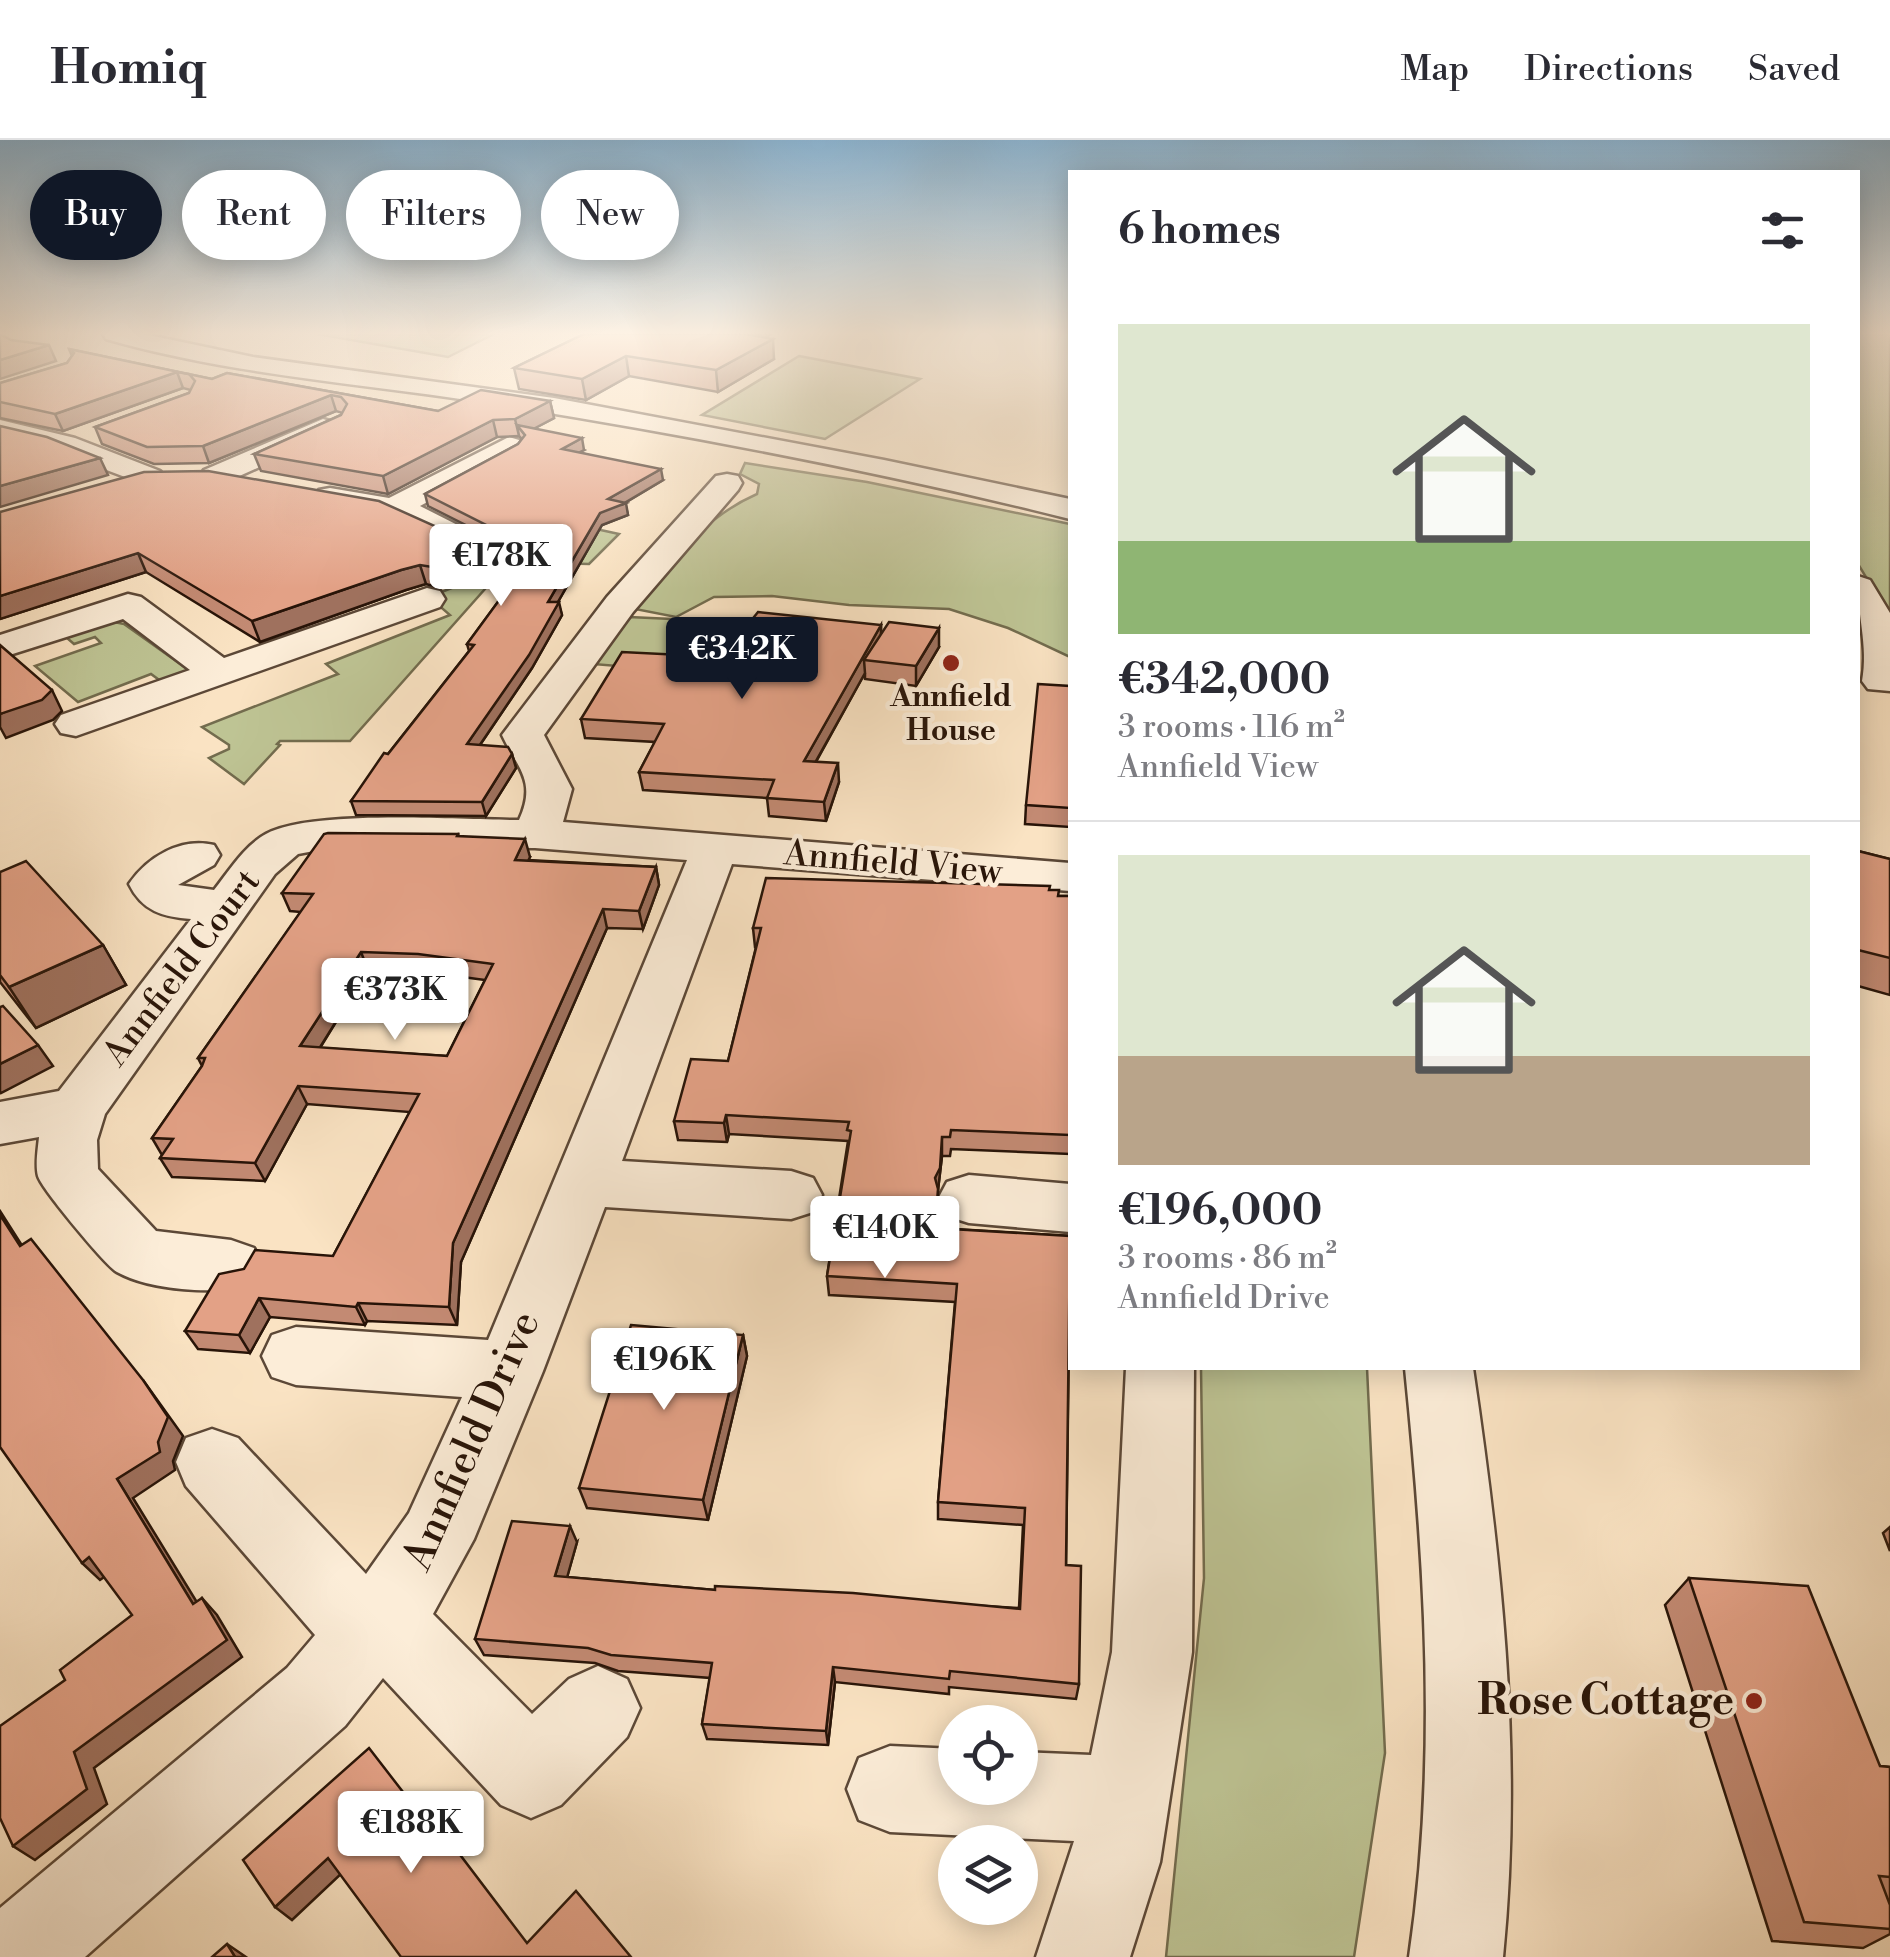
<!DOCTYPE html>
<html lang="en">
<head>
<meta charset="utf-8">
<style>
  body { margin:0; font-family:"Libre Bodoni",serif; background:#f2f2f3; color:#2b2b33; height:100vh; display:flex; flex-direction:column; font-size:38px; white-space:nowrap }
  * { box-sizing:border-box; margin:0 }
  p { font-size:32px; color:#7c7c81 }
  .icon { flex:none; width:55px; height:55px; fill:none; stroke:currentColor; stroke-width:2; stroke-linecap:round; stroke-linejoin:round }
  .map { position:relative; flex:1; overflow:hidden }
  .drawer { position:absolute; left:1068px; top:30px; width:792px; height:1200px; display:flex; flex-direction:column; background:#fff; border-radius:0px; box-shadow:0 5px 25px #0003 }
  .drawer>* { flex:none }
  .banner { position:absolute; left:30px; top:30px; width:888px; height:90px; display:flex; gap:20px }
  .tools { position:absolute; left:938px; top:1565px; display:grid; gap:20px }
  .tools a { display:grid; place-items:center; width:100px; height:100px; border-radius:50%; background:#fff; box-shadow:0 5px 25px #0003; font-size:50px }
  .price { position:absolute; translate:-50% -85px; padding:0 22px; border-radius:10px; background:#fff; color:#222; font-size:32px; line-height:65px; filter:drop-shadow(0 2px 5px #0008) }
  .price::after { content:''; position:absolute; left:50%; top:60px; width:30px; height:22px; margin-left:-15px; background:inherit; clip-path:polygon(0 0,100% 0,50% 100%) }
  .price.active { background:#111827; color:#fff }
  ul { padding:0; list-style:none }
  li { display:grid; align-content:center; gap:20px; height:530px; padding:0 50px }
  li+li { border-top:2px solid #e1e1e2 }
  li span { display:grid; place-items:center; height:310px; border-radius:0px; color:#555 }
  li>.icon { margin-inline-start:auto }
  span .icon { width:180px; height:180px; fill:#fffc; stroke-width:1 }
  li b { font-size:42px }
  h2 { display:flex; justify-content:space-between; align-items:center; height:120px; padding:0 50px; font-size:42px }
  .chip { padding:0 35px; border-radius:45px; background:#fff; box-shadow:0 5px 25px #0003; font-size:35px; line-height:90px }
  .chip.active { background:#111827; color:#fff }
  header { display:flex; align-items:center; gap:60px; box-sizing:border-box; height:140px; padding:0 50px; background:#fff; border-bottom:2px solid #e1e1e2 }
  header strong { font-size:48px }
  nav { display:flex; gap:55px; margin-inline-start:auto; font-size:35px }
  .map>svg:first-child { display:block }
</style>
</head>
<body>
<header>
<strong>Homiq</strong>
<nav><a>Map</a><a>Directions</a><a>Saved</a></nav>
</header>
<div class="map">
<svg width="1890" height="1817" viewBox="0 0 1890 1817">
  <rect width="100%" height="100%" fill="#fae3c3"/>
  <filter id="stains"><feTurbulence type="fractalNoise" baseFrequency=".002" numOctaves="4"/><feColorMatrix values="0 0 0 0 .2 0 0 0 0 .09 0 0 0 0 .02 0 0 0 .5 -.17"/></filter>
  <radialGradient id="worn" r=".72"><stop offset=".6" stop-color="#630" stop-opacity="0"/><stop offset="1" stop-color="#630" stop-opacity=".3"/></radialGradient>
  <g fill="#bec494" stroke="#736c4e" stroke-width="2.5">
    <path d="M 317,194 L 494,194 L 448,217 Z"/>
    <path d="M 1858,194 L 1890,194 L 1890,477 L 1858,424 Z"/>
    <path d="M 799,216 L 920,239 L 825,299 L 702,275 Z"/>
    <path d="M 745,323 L 867,342 L 1070,384 L 1070,517 L 1008,488 L 949,469 L 849,465 L 772,456 L 714,457 L 676,477 L 635,469 C 673,422 700,379 757,354 L 759,344 L 740,334 Z"/>
    <path d="M 494,377 L 555,380 L 619,394 L 589,424 L 509,422 L 350,601 L 280,601 L 277,604 L 280,605 L 244,644 L 209,618 L 229,609 L 229,605 L 202,587 L 338,534 L 326,524 L 450,475 L 429,457 L 487,434 L 461,404 Z"/>
    <path d="M 629,477 L 736,482 L 702,533 L 593,524 Z"/>
    <path d="M 114,482 L 124,484 L 190,531 L 162,542 L 151,534 L 78,562 L 35,526 L 101,503 L 95,497 L 74,504 L 67,498 L 92,484 Z"/>
    <path d="M 1201,1228 L 1367,1228 L 1385,1613 L 1354,1817 L 1166,1817 L 1204,1438 Z"/>
  </g>
  <g fill="none" stroke-linecap="round" stroke-linejoin="round">
    <defs>
      <g id="minor">
        <path d="M 103,194 L 144,194 L 253,217 L 554,258 L 884,320 L 1070,359 L 1070,379 C 879,331 683,294 488,263 C 360,243 232,235 106,199 Z"/>
        <path d="M 323,279 L 333,282 L 337,288 L 333,294 L 226,342 L 204,342 L 200,336 L 204,330 Z"/>
        <path d="M 0,280 L 75,298 L 160,331 L 164,337 L 160,343 L 149,346 L 56,311 L 0,298 Z"/>
        <path d="M 509,297 L 519,300 L 524,306 L 519,312 L 420,366 L 499,406 L 504,413 L 499,420 C 468,428 440,397 412,385 C 383,373 350,371 319,364 L 314,357 L 319,350 L 330,348 L 389,358 Z"/>
        <path d="M 727,334 L 738,336 L 742,343 L 738,350 L 633,472 L 544,595 L 572,649 L 563,682 L 1070,723 L 1070,751 L 732,724 L 622,1021 L 791,1031 L 813,1038 L 822,1055 L 813,1072 L 791,1079 L 605,1067 L 543,1231 L 474,1399 L 433,1474 L 532,1574 L 569,1539 L 598,1526 L 627,1539 L 640,1568 L 627,1597 L 561,1665 L 531,1678 L 501,1665 L 383,1538 L 345,1586 L 85,1817 L 0,1817 L 0,1768 L 287,1528 L 315,1495 L 186,1346 L 176,1322 L 186,1298 L 212,1289 L 238,1298 L 366,1434 L 409,1373 L 462,1257 L 296,1245 L 272,1237 L 262,1216 L 272,1195 L 296,1187 L 488,1200 L 687,720 L 535,708 L 335,707 L 298,714 L 275,734 L 105,974 L 97,1000 L 98,1029 L 156,1091 L 231,1100 L 254,1108 L 263,1126 L 254,1144 C 219,1156 149,1150 117,1132 C 106,1126 41,1048 38,1036 C 35,1025 38,1008 39,997 L 0,1004 L 0,962 L 59,951 L 191,779 C 163,777 142,771 129,744 C 147,717 181,697 214,705 L 220,715 L 214,725 L 178,745 L 214,750 C 229,731 244,706 266,694 C 312,669 462,680 519,680 C 537,641 518,629 502,595 L 607,457 L 716,336 Z"/>
        <path d="M 1858,436 L 1870,440 L 1890,473 L 1890,551 L 1868,549 L 1862,541 C 1869,506 1856,471 1858,436 Z"/>
        <path d="M 427,448 L 440,451 L 445,459 L 440,467 L 76,596 L 61,593 L 55,584 L 61,575 L 190,530 L 123,479 L 0,518 L 0,495 L 128,454 L 141,457 L 224,518 Z"/>
        <path d="M 969,1035 L 1070,1044 L 1070,1092 L 969,1083 L 947,1076 L 938,1059 L 947,1042 Z"/>
        <path d="M 1126,1228 L 1194,1228 L 1192,1512 L 1160,1722 L 1130,1817 L 1036,1817 L 1074,1701 L 890,1692 L 859,1680 L 847,1649 L 859,1618 L 890,1606 L 955,1609 L 955,1648 L 1020,1648 L 1020,1612 L 1091,1615 L 1112,1512 Z"/>
        <path d="M 1405,1228 L 1473,1228 C 1502,1425 1523,1618 1503,1817 L 1409,1817 C 1438,1620 1425,1426 1405,1228 Z"/>
      </g>
    </defs>
    <use href="#minor" stroke="#5c4837" stroke-width="5"/>
    <use href="#minor" fill="#fcedd8" fill-rule="evenodd"/>
  </g>
  <g fill="#c38a73" stroke="#281408" stroke-width="2.5" fill-rule="evenodd">
    <path d="M 584,194 L 771,194 L 766,197 L 774,219 L 718,252 L 629,236 L 586,260 L 519,249 L 514,228 Z"/>
    <path d="M 69,209 L 212,239 L 227,233 L 438,271 L 550,261 L 554,278 L 533,289 L 584,310 L 579,312 L 663,340 L 625,363 L 628,375 L 602,385 L 558,462 L 562,475 L 532,528 L 480,605 L 512,614 L 516,628 L 486,676 L 356,675 L 351,661 L 469,511 L 467,504 L 537,409 L 502,422 L 499,410 L 502,405 L 501,403 L 428,366 L 425,354 L 518,304 L 522,299 L 519,296 L 497,297 L 388,354 L 261,331 L 254,314 L 341,275 L 343,273 L 336,271 L 209,323 L 154,324 L 102,304 L 95,287 L 189,253 L 191,250 L 183,248 L 63,291 L 0,278 L 0,243 L 67,223 L 72,216 Z"/>
    <path d="M 0,372 L 495,425 L 437,447 L 426,444 L 406,450 L 260,502 L 146,432 L 0,479 Z"/>
    <path d="M 881,485 L 881,494 L 939,507 L 916,546 L 865,539 L 865,533 L 816,622 L 839,642 L 826,681 L 769,676 L 767,658 L 643,650 L 639,632 L 655,602 L 585,598 L 581,579 L 722,517 Z"/>
    <path d="M 1070,546 L 1070,687 L 1025,684 L 1026,665 Z"/>
    <path d="M 458,694 L 459,696 L 530,717 L 528,720 L 656,727 L 659,745 L 643,789 L 607,788 L 461,1122 L 457,1185 L 367,1181 L 365,1185 L 270,1177 L 250,1213 L 198,1209 L 185,1191 L 333,1116 L 410,972 L 307,964 L 265,1041 L 172,1037 L 160,1018 L 162,1015 L 152,998 L 202,926 L 198,918 L 301,772 L 290,771 L 282,753 ZM 368,830 L 425,832 L 485,840 L 447,916 L 320,908 Z"/>
    <path d="M 1858,711 L 1890,719 L 1890,855 L 1858,846 Z"/>
    <path d="M 0,732 L 103,805 L 126,845 L 36,888 L 0,842 Z"/>
    <path d="M 1049,750 L 1058,756 L 1070,756 L 1070,1014 L 951,1009 L 950,1016 L 942,1016 L 938,1050 L 937,1088 L 1070,1096 L 1070,1199 L 1069,1198 L 1066,1425 L 1079,1544 L 1076,1559 L 949,1547 L 949,1554 L 835,1542 L 828,1605 L 707,1599 L 702,1584 L 710,1538 L 618,1531 L 595,1523 L 484,1515 L 475,1499 L 577,1402 L 567,1437 L 715,1450 L 1019,1468 L 1023,1385 L 938,1379 L 938,1362 L 955,1162 L 829,1155 L 827,1136 L 848,1001 L 729,994 L 727,1002 L 678,1000 L 674,981 L 728,921 L 756,807 L 755,807 L 753,788 Z"/>
    <path d="M 743,1195 L 747,1216 L 708,1380 L 587,1368 L 579,1348 Z"/>
    <path d="M 1890,1387 L 1890,1411 L 1883,1393 Z"/>
    <path d="M 1689,1438 L 1880,1626 L 1890,1627 L 1890,1760 L 1888,1760 L 1890,1765 L 1890,1794 L 1863,1808 L 1772,1801 L 1665,1465 Z"/>
  </g>
  <g fill="#9f715e" stroke="#281408" stroke-width="2.5">
    <path d="M 773,199 L 774,219 L 718,252 L 716,230 Z"/>
    <path d="M 49,205 L 56,221 L 0,239 L 0,220 Z"/>
    <path d="M 626,216 L 629,236 L 586,260 L 582,239 Z"/>
    <path d="M 177,232 L 183,248 L 63,291 L 55,274 Z"/>
    <path d="M 331,255 L 336,271 L 209,323 L 203,306 Z"/>
    <path d="M 550,261 L 554,278 L 524,294 L 517,285 L 519,296 L 515,279 Z"/>
    <path d="M 493,280 L 497,297 L 388,354 L 383,336 Z"/>
    <path d="M 582,298 L 584,310 L 564,320 L 562,309 Z"/>
    <path d="M 100,318 L 108,335 L 0,367 L 0,346 Z"/>
    <path d="M 661,329 L 663,340 L 621,365 L 626,363 L 628,375 L 602,385 L 551,474 L 548,462 L 608,359 Z"/>
    <path d="M 550,391 L 552,403 L 502,422 L 499,410 Z"/>
    <path d="M 491,406 L 495,425 L 437,447 L 432,427 Z"/>
    <path d="M 138,413 L 146,432 L 0,479 L 0,456 Z"/>
    <path d="M 420,425 L 426,444 L 406,450 L 260,502 L 252,481 L 401,430 Z"/>
    <path d="M 559,462 L 562,475 L 532,528 L 471,618 L 467,604 Z"/>
    <path d="M 881,485 L 881,503 L 864,520 L 865,533 L 806,639 L 804,621 Z"/>
    <path d="M 939,488 L 939,507 L 916,546 L 916,526 Z"/>
    <path d="M 52,550 L 62,571 L 53,580 L 6,598 L 0,587 L 0,574 Z"/>
    <path d="M 512,614 L 516,628 L 486,676 L 482,662 Z"/>
    <path d="M 838,623 L 839,642 L 826,681 L 824,662 Z"/>
    <path d="M 525,699 L 530,717 L 520,738 L 515,720 Z"/>
    <path d="M 656,727 L 659,745 L 643,789 L 639,771 Z"/>
    <path d="M 603,769 L 607,788 L 461,1122 L 457,1185 L 449,1167 L 453,1103 Z"/>
    <path d="M 103,805 L 126,845 L 36,888 L 9,847 Z"/>
    <path d="M 361,812 L 368,830 L 309,925 L 300,906 Z"/>
    <path d="M 38,905 L 53,926 L 1,953 L 0,951 L 0,924 Z"/>
    <path d="M 298,946 L 307,964 L 265,1041 L 255,1023 Z"/>
    <path d="M 726,975 L 729,994 L 727,1002 L 724,983 Z"/>
    <path d="M 942,997 L 942,1016 L 938,1050 L 936,1107 L 935,1038 Z"/>
    <path d="M 0,1071 L 35,1126 L 20,1106 L 0,1075 Z"/>
    <path d="M 259,1158 L 270,1177 L 250,1213 L 239,1195 Z"/>
    <path d="M 358,1163 L 367,1181 L 365,1185 L 356,1167 Z"/>
    <path d="M 743,1195 L 747,1216 L 708,1380 L 703,1360 Z"/>
    <path d="M 143,1240 L 183,1296 L 173,1321 L 175,1330 L 133,1358 L 209,1482 L 193,1464 L 117,1339 L 158,1302 Z"/>
    <path d="M 570,1386 L 577,1402 L 563,1452 L 555,1436 Z"/>
    <path d="M 89,1417 L 107,1435 L 100,1440 L 82,1423 Z"/>
    <path d="M 202,1458 L 217,1475 L 242,1517 L 94,1628 L 107,1664 L 35,1720 L 13,1706 L 74,1612 Z"/>
    <path d="M 833,1527 L 835,1542 L 828,1605 L 826,1591 Z"/>
    <path d="M 328,1718 L 343,1732 L 292,1780 L 275,1767 Z"/>
    <path d="M 227,1804 L 246,1817 L 235,1817 Z"/>
  </g>
  <g fill="#e3a186" stroke="#281408" stroke-width="2.5" fill-rule="evenodd">
    <path d="M 0,194 L 11,200 L 49,205 L 0,220 Z"/>
    <path d="M 584,194 L 746,194 L 773,199 L 716,230 L 626,216 L 582,239 L 514,228 Z"/>
    <path d="M 69,209 L 212,239 L 227,233 L 438,271 L 481,250 L 550,261 L 515,279 L 493,280 L 383,336 L 254,314 L 341,275 L 347,264 L 341,257 L 331,255 L 203,306 L 147,307 L 95,287 L 189,253 L 195,241 L 189,234 L 177,232 L 55,274 L 0,262 L 0,243 L 67,223 L 74,213 Z"/>
    <path d="M 517,285 L 582,298 L 562,309 L 661,329 L 608,359 L 626,363 L 600,373 L 548,462 L 559,462 L 529,515 L 467,604 L 508,607 L 512,614 L 482,662 L 351,661 L 384,613 L 388,614 L 474,505 L 467,504 L 550,391 L 499,410 L 505,401 L 498,391 L 425,354 L 518,304 L 525,295 Z"/>
    <path d="M 0,286 L 47,297 L 100,318 L 0,346 Z"/>
    <path d="M 208,331 L 379,361 L 481,407 L 491,406 L 432,427 L 420,425 L 401,430 L 252,481 L 138,413 L 0,456 L 0,372 L 144,332 Z"/>
    <path d="M 758,472 L 881,485 L 804,621 L 838,623 L 824,662 L 767,658 L 774,640 L 639,632 L 664,584 L 581,579 L 622,512 L 722,517 Z"/>
    <path d="M 889,482 L 939,488 L 916,526 L 864,520 Z"/>
    <path d="M 0,505 L 52,550 L 42,560 L 0,574 Z"/>
    <path d="M 1038,544 L 1070,546 L 1070,668 L 1026,665 Z"/>
    <path d="M 328,693 L 458,694 L 457,696 L 525,699 L 515,720 L 656,727 L 639,771 L 603,769 L 453,1103 L 449,1167 L 358,1163 L 356,1167 L 259,1158 L 239,1195 L 185,1191 L 219,1134 L 244,1129 L 255,1110 L 333,1116 L 419,954 L 298,946 L 255,1023 L 160,1018 L 173,999 L 152,998 L 202,926 L 205,918 L 198,918 L 313,754 L 282,753 L 324,694 ZM 361,812 L 418,814 L 493,824 L 447,916 L 300,906 Z"/>
    <path d="M 1858,711 L 1890,719 L 1890,818 L 1858,810 Z"/>
    <path d="M 26,721 L 103,805 L 9,847 L 0,835 L 0,732 Z"/>
    <path d="M 766,738 L 1050,746 L 1049,750 L 1059,750 L 1058,756 L 1070,756 L 1070,995 L 951,990 L 950,997 L 942,997 L 940,1028 L 935,1038 L 938,1049 L 935,1088 L 1070,1096 L 1066,1425 L 1081,1426 L 1079,1544 L 950,1531 L 949,1539 L 833,1527 L 826,1591 L 702,1584 L 712,1523 L 611,1515 L 588,1508 L 475,1499 L 512,1381 L 570,1386 L 555,1436 L 715,1450 L 715,1446 L 853,1453 L 1020,1469 L 1025,1368 L 938,1362 L 957,1144 L 827,1136 L 851,991 L 847,990 L 849,982 L 726,975 L 724,983 L 674,981 L 691,919 L 728,921 L 761,788 L 753,788 Z"/>
    <path d="M 3,866 L 38,905 L 0,924 L 0,867 Z"/>
    <path d="M 0,1075 L 20,1106 L 31,1099 L 143,1240 L 168,1277 L 158,1302 L 160,1312 L 117,1339 L 193,1464 L 202,1458 L 227,1500 L 74,1612 L 87,1649 L 13,1706 L 0,1678 L 0,1586 L 65,1540 L 60,1530 L 132,1475 L 89,1417 L 82,1423 L 0,1307 Z"/>
    <path d="M 631,1185 L 743,1195 L 703,1360 L 579,1348 Z"/>
    <path d="M 1689,1438 L 1808,1446 L 1880,1626 L 1890,1627 L 1890,1737 L 1879,1736 L 1890,1765 L 1890,1789 L 1804,1782 Z"/>
    <path d="M 369,1608 L 437,1696 L 442,1691 L 527,1803 L 576,1751 L 631,1817 L 401,1817 L 328,1718 L 275,1767 L 243,1720 Z"/>
    <path d="M 227,1804 L 235,1817 L 212,1817 Z"/>
  </g>
  <linearGradient id="sky" x2="0" y2="1"><stop stop-color="#8cb7d6"/><stop offset="0.43" stop-color="#fdf2e4"/><stop offset="1" stop-color="#fdf2e4" stop-opacity="0"/></linearGradient>
  <rect width="1890" height="449" fill="url(#sky)"/>
  <g fill="#8f2418" stroke="#fcedd8" stroke-width="4">
    <circle cx="951" cy="523" r="10"/>
    <circle cx="1754" cy="1561" r="10"/>
  </g>
  <g text-anchor="middle" dominant-baseline="central" stroke-width="9" stroke-linejoin="round" paint-order="stroke">
    <g font-size="30" font-weight="bold" fill="#281408" stroke="#fcedd8">
      <text x="951" y="557">Annfield<tspan x="951" dy="34">House</tspan></text>
    </g>
    <g font-size="35" fill="#281408" stroke="#fcedd8">
      <text transform="translate(893 723) rotate(5)">Annfield View</text>
      <text transform="translate(182 828) rotate(-53)">Annfield Court</text>
    </g>
    <g font-size="42" fill="#281408" stroke="#fcedd8">
      <text transform="translate(472 1301) rotate(-66)">Annfield Drive</text>
    </g>
    <g font-size="42" font-weight="bold" fill="#281408" stroke="#fcedd8" text-anchor="end">
      <text x="1734" y="1561">Rose Cottage</text>
    </g>
  </g>
  <rect width="100%" height="100%" filter="url(#stains)"/>
  <rect width="100%" height="100%" fill="url(#worn)"/>
</svg>
<div class="tools">
<a><svg class="icon" aria-label="locate" viewBox="0 0 24 24"><circle cx="12" cy="12" r="6"/><path d="M12 2v4M12 18v4M2 12h4M18 12h4"/></svg></a>
<a><svg class="icon" aria-label="layers" viewBox="0 0 24 24"><path d="M12 4l9 5-9 5-9-5zM3 14l9 5 9-5"/></svg></a>
</div>
<b class="price" style="left:501px;top:469px">€178K</b>
<b class="price active" style="left:742px;top:562px">€342K</b>
<b class="price" style="left:395px;top:903px">€373K</b>
<b class="price" style="left:885px;top:1141px">€140K</b>
<b class="price" style="left:664px;top:1273px">€196K</b>
<b class="price" style="left:411px;top:1736px">€188K</b>
<div class="banner">
<a class="chip active">Buy</a>
<a class="chip">Rent</a>
<a class="chip">Filters</a>
<a class="chip">New</a>
</div>
<section class="drawer">
<h2>6 homes<svg class="icon" aria-label="filters" viewBox="0 0 24 24"><path d="M4 7h16M4 17h16"/><circle cx="9" cy="7" r="2"/><circle cx="15" cy="17" r="2"/></svg></h2>
<ul>
<li><span style="background:linear-gradient(#dfe7d0 70%,#8fb573 0)"><svg class="icon" aria-label="home" viewBox="0 0 24 24"><path d="M3 11l9-7 9 7M6 9v11h12V9"/></svg></span><div><b>€342,000</b><p>3 rooms · 116 m²</p><p>Annfield View</p></div></li>
<li><span style="background:linear-gradient(#dfe7d0 65%,#b9a48a 0)"><svg class="icon" aria-label="home" viewBox="0 0 24 24"><path d="M3 11l9-7 9 7M6 9v11h12V9"/></svg></span><div><b>€196,000</b><p>3 rooms · 86 m²</p><p>Annfield Drive</p></div></li>
</ul>
</section>
</div>
</body>
</html>
